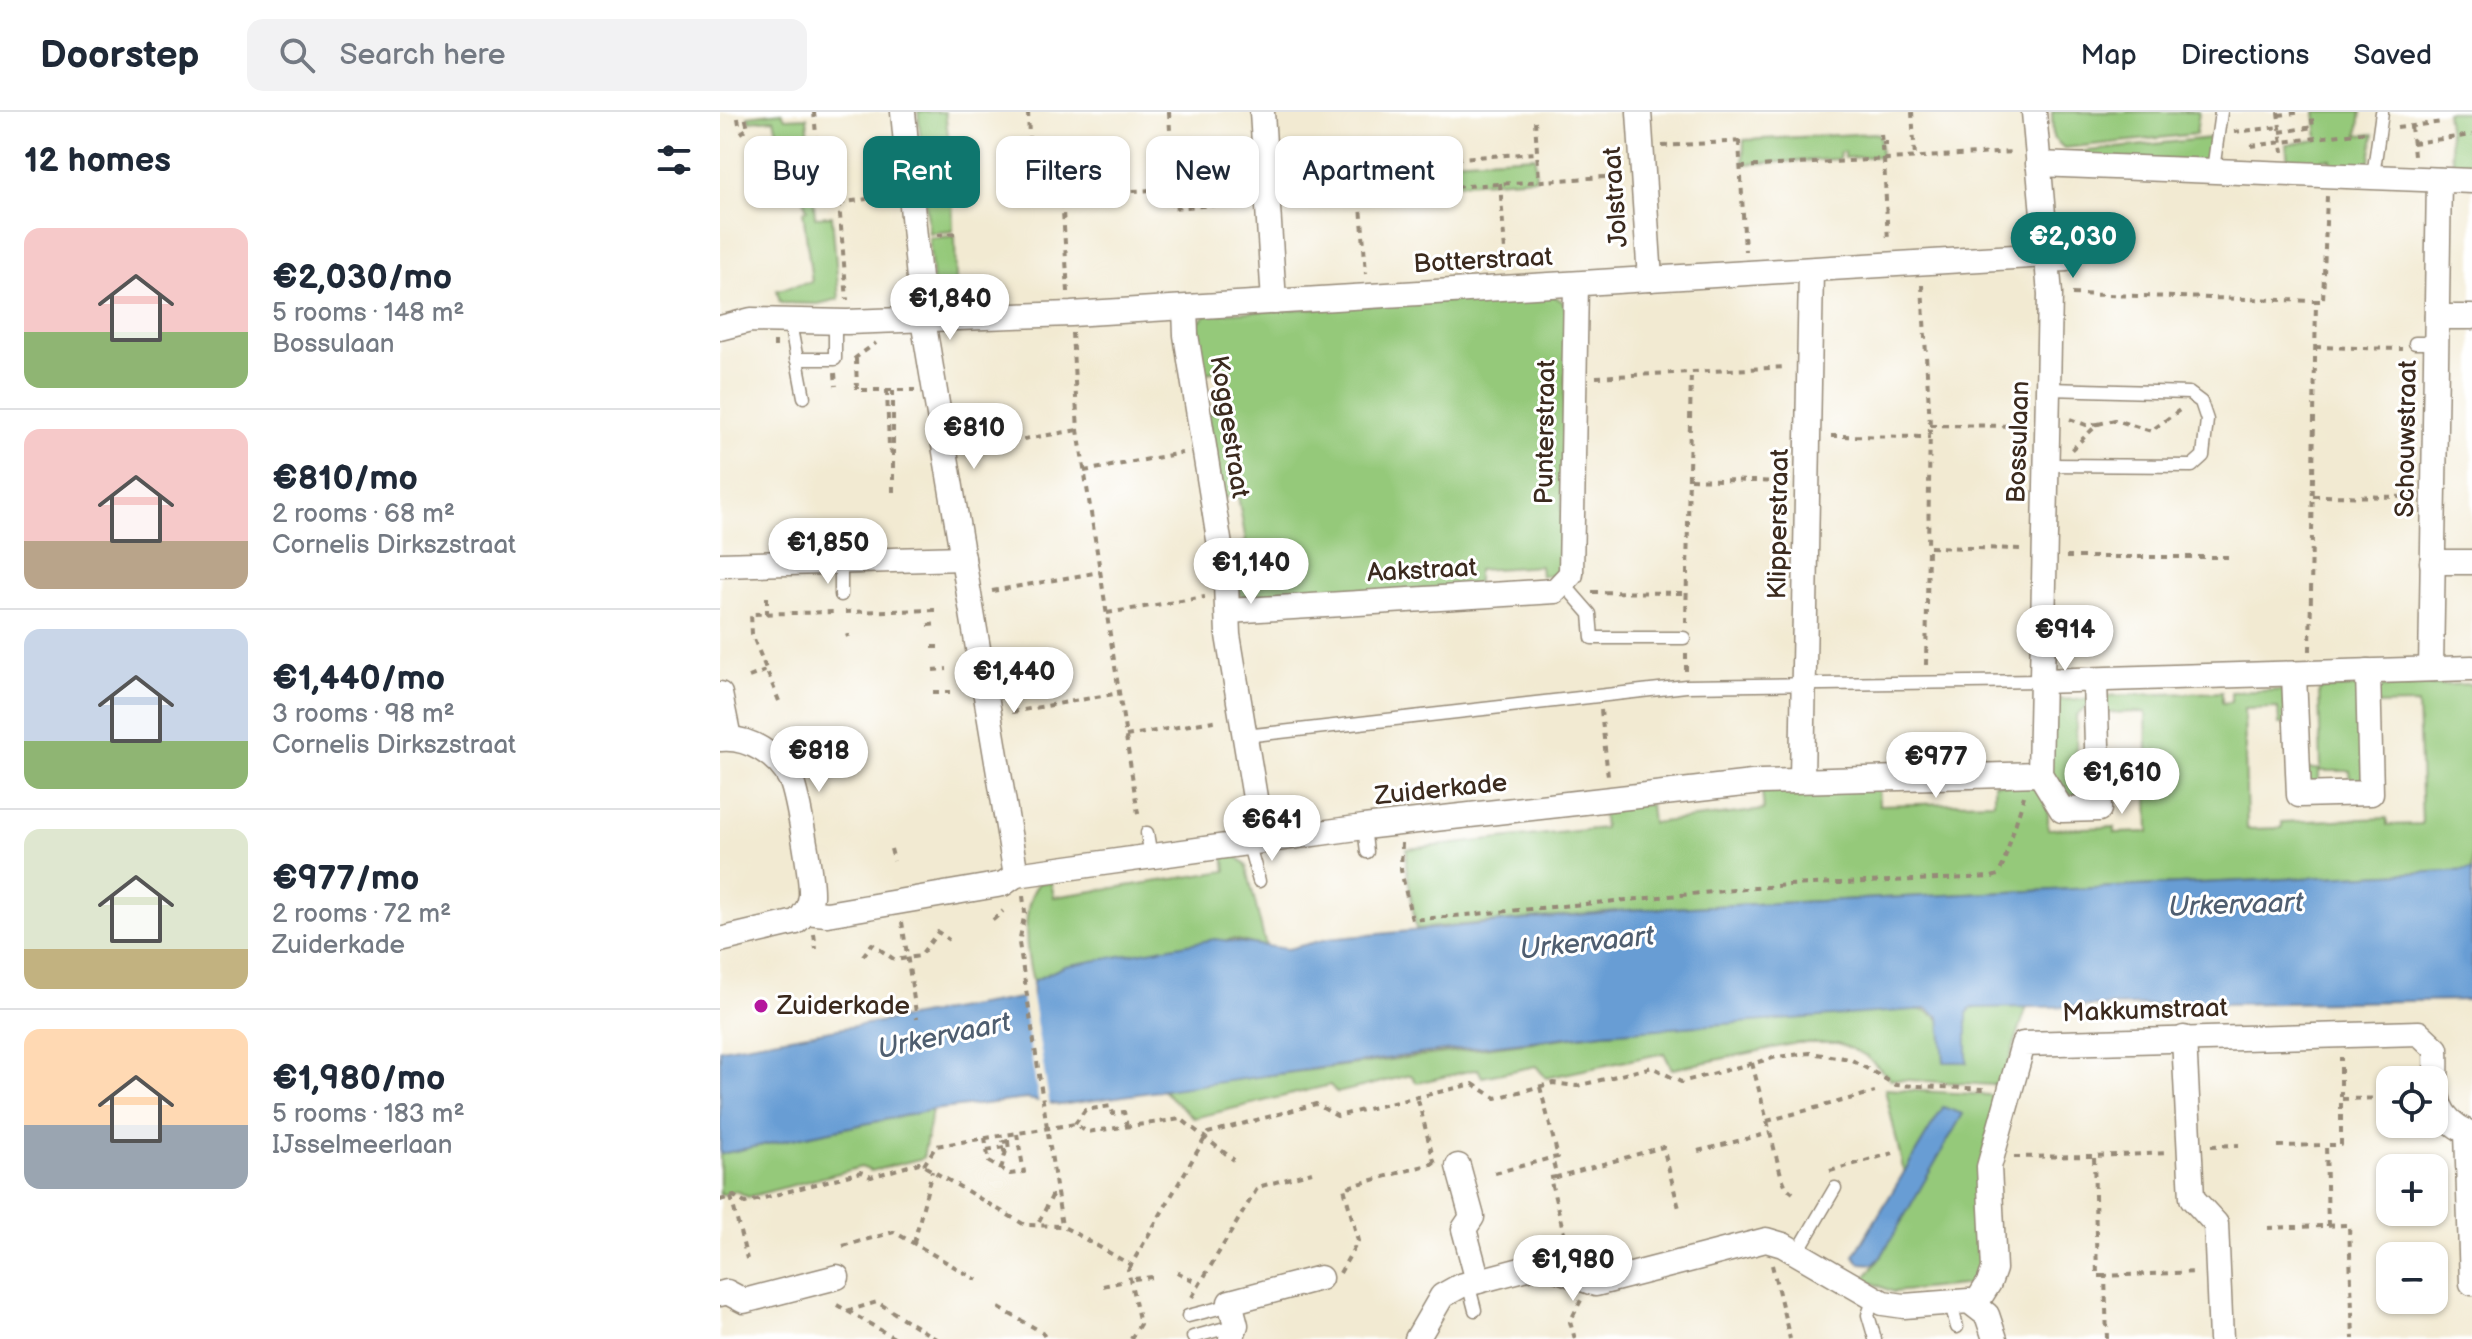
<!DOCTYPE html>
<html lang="en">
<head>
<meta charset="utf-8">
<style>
  body { margin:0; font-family:"Balsamiq Sans",sans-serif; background:#f2f2f3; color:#1f2937; height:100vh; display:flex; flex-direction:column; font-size:30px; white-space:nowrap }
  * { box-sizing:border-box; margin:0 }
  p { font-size:26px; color:#747a83 }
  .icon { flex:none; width:44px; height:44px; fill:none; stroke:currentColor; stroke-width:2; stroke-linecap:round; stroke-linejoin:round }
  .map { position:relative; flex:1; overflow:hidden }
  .side { display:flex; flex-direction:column; background:#fff; width:720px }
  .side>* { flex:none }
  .top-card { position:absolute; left:24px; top:24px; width:760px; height:72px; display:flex; gap:16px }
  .fabs { position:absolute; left:1656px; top:954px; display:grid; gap:16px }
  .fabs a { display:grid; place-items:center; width:72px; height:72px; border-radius:16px; background:#fff; box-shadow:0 2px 6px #0004; font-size:40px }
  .price { position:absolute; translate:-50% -68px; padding:0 18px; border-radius:28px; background:#fff; color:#222; font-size:26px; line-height:52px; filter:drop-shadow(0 2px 4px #0008) }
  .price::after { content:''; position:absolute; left:50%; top:48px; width:24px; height:18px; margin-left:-12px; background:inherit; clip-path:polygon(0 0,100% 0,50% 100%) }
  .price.current { background:#0f766e; color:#fff }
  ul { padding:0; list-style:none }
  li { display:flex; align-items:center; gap:24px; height:200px; padding:0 24px }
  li+li { border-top:2px solid #e0e1e3 }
  li span { display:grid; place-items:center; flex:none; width:224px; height:160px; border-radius:16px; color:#555 }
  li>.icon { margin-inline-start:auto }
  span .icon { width:96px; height:96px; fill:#fffc; stroke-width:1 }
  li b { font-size:34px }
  h2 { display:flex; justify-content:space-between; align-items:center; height:96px; padding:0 24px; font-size:34px }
  .pill { padding:0 28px; border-radius:16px; background:#fff; box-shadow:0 2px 6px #0004; font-size:28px; line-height:72px }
  .pill.current { background:#0f766e; color:#fff }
  header { display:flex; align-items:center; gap:48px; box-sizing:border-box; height:112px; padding:0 40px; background:#fff; border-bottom:2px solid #e0e1e3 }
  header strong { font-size:38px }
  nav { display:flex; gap:44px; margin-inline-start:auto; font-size:28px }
  .search { width:560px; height:72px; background:#f2f2f3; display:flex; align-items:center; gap:20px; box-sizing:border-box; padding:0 28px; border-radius:16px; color:#747a83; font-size:30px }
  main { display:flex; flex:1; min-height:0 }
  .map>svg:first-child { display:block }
</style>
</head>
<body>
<header>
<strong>Doorstep</strong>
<div class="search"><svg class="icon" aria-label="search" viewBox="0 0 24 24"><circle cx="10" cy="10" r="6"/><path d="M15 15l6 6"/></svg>Search here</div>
<nav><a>Map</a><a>Directions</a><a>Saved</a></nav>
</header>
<main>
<section class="side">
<h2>12 homes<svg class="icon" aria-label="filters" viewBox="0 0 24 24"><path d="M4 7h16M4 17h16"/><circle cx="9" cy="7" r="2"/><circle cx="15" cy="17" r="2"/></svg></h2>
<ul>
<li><span style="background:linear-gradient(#f6c9c9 65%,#8fb573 0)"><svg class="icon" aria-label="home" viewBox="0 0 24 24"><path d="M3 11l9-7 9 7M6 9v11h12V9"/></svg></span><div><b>€2,030/mo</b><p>5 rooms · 148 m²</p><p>Bossulaan</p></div></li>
<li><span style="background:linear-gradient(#f6c9c9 70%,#b9a48a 0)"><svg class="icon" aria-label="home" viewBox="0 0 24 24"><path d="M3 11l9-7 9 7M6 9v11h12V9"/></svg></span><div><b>€810/mo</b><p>2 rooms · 68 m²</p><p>Cornelis Dirkszstraat</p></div></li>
<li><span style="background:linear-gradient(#c9d6e8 70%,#8fb573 0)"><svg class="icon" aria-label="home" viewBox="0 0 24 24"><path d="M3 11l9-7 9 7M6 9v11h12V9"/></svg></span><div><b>€1,440/mo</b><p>3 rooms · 98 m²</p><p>Cornelis Dirkszstraat</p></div></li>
<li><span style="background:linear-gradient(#dfe7d0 75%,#c2b280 0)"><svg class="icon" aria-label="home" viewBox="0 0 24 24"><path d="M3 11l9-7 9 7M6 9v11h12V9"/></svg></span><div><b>€977/mo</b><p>2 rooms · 72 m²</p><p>Zuiderkade</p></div></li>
<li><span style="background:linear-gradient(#ffd9b3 60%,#9aa5b1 0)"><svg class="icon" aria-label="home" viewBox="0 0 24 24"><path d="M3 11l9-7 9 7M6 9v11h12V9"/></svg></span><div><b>€1,980/mo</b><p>5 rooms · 183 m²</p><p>IJsselmeerlaan</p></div></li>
</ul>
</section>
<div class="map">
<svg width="1752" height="1227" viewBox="0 0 1752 1227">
  <rect width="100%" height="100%" fill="#fff"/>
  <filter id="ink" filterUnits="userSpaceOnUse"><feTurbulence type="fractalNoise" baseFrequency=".0125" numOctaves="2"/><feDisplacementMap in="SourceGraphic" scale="16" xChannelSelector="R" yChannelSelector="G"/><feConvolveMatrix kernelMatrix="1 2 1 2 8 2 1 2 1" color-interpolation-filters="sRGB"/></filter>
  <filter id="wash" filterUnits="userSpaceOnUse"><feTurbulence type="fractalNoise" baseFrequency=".006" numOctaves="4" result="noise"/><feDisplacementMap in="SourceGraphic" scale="32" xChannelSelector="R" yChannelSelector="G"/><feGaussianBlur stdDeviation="1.8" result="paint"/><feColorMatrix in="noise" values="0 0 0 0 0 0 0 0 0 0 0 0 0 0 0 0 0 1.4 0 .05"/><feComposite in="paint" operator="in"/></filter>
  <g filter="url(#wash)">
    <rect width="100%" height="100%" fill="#f2ead2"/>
    <g fill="#95c97a" stroke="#687a4c" stroke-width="2">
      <path d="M 62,0 L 65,6 L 87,5 L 95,105 L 112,104 L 119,187 L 98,192 L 60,191 L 57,178 L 92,170 L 83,99 L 87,98 L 64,27 L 59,28 L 54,7 L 29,9 L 28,4 Z"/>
      <path d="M 198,0 L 225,0 L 230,38 L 202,40 Z"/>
      <path d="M 1332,0 L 1479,0 L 1476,22 L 1344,36 L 1333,26 Z"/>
      <path d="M 1595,0 L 1641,0 L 1638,23 L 1654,22 L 1649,55 L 1611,54 L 1611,47 L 1603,47 L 1603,50 L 1568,49 L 1566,32 L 1598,28 Z"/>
      <path d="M 1726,0 L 1752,0 L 1752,54 L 1733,53 Z"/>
      <path d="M 1155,21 L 1160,23 L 1161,44 L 1124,46 L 1124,40 L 1120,40 L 1119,47 L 1023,52 L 1024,28 Z"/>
      <path d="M 1491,26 L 1488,50 L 1350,45 L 1350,41 Z"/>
      <path d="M 228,42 L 230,74 L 205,75 L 202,44 Z"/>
      <path d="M 815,44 L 816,66 L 643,78 L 641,54 Z"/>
      <path d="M 232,77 L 233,119 L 209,121 L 205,79 Z"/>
      <path d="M 235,124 L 236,170 L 213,175 L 209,126 Z"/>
      <path d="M 833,183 L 843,190 L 847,200 L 840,463 L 821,464 L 820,454 L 757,458 L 757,476 L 524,487 L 518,480 L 508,435 L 526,430 L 518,384 L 500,386 L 487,302 L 505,298 L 498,259 L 480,262 L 476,212 L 487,202 Z"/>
      <path d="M 1752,572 L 1752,758 L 908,798 L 696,817 L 686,752 L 687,737 L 884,716 L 882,697 L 930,692 L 932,711 L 1044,698 L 1042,680 L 1158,674 L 1159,693 L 1274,690 L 1274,671 L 1312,673 L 1328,690 L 1328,717 L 1395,715 L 1395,721 L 1429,720 L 1426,600 L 1382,601 L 1382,584 L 1502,580 L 1502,591 L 1511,590 L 1511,580 L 1564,578 L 1567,612 L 1559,612 L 1558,596 L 1524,597 L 1527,717 L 1562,716 L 1562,710 L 1667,706 L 1667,713 L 1702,712 L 1698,592 L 1654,593 L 1658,575 Z"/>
      <path d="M 1639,575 L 1644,665 L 1631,674 L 1630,659 L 1599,659 L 1599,675 L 1589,671 L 1585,657 L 1601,657 L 1599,577 Z"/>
      <path d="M 1369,587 L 1369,593 L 1356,604 L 1357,683 L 1340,681 L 1329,663 L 1329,588 Z"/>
      <path d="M 504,743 L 516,744 L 526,753 L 546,835 L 513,827 L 345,854 L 313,869 C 306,844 300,793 319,771 L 331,770 L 334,785 L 506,759 Z"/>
      <path d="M 1307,894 L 1284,965 L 1273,973 L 1171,967 L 1145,943 L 1118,931 L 1077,931 L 952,957 L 944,941 L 826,966 L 816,954 L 762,965 L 758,957 L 697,971 L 691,963 L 617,981 L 610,973 L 474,1006 L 441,977 L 884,921 L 1191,897 C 1226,898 1231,923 1247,950 L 1247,901 L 1251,896 Z"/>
      <path d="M 1165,977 L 1269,983 L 1275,986 L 1263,1045 L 1261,1171 L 1173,1180 L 1144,1167 L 1161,1145 L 1242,1002 L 1223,996 L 1184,1061 Z"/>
      <path d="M 212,998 L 203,1046 L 151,1059 L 141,1055 L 28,1085 L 16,1079 L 0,1083 L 0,1042 Z"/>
    </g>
    <g fill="#679dd4" stroke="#516479" stroke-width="2">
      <path d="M 1752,758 L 1752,888 L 1252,896 L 1247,901 L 1247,950 L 1224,950 L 1220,905 L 1207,897 L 884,921 L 707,941 L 340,993 L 307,987 L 212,998 L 0,1042 L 0,937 L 312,884 L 313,869 L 345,854 L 495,827 L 568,837 L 607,827 L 908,798 Z"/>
      <path d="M 1223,995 L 1243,1002 L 1161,1145 L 1154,1152 L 1140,1151 L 1134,1144 Z"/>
    </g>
    <path fill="#f2ead2" d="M 310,867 L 312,884 L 330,995 L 319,993 L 302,885 L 301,882 L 309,880 Z"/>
  </g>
  <g filter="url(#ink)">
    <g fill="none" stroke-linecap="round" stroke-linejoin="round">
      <defs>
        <g id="service">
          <path d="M 1493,58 L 1501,0"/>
          <path d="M 1653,64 L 1662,0"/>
          <path d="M 1325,133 L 1348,132"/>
          <path d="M 1327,154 L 1347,153"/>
          <path d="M 70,211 L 84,285"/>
          <path d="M 1695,231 L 1717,231"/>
          <path d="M 76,247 L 115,247 L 115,210"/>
          <path d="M 1328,353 L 1472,354 L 1483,344 L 1487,308 L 1481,290 L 1469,281 L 1329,277"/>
          <path d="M 121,450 L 121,483"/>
          <path d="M 843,471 L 870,502 L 872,526 L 964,526"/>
          <path d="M 525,624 L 966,574 L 1321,569"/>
          <path d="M 644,715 L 647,740"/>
          <path d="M 427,721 L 431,744"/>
          <path d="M 528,730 L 539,769"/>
          <path d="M 1077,1141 L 1115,1076"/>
          <path d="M 748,1171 L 755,1198"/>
          <path d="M 1154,1186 L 1148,1203 L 1155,1227"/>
          <path d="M 1230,1188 L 1237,1215"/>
          <path d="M 468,1204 L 511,1193"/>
          <path d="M 473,1225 L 516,1213"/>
        </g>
        <g id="minor">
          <path d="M 183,0 L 203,208 L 296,763"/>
          <path d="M 542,0 L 554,190"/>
          <path d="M 919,0 L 930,167"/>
          <path d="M 1314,0 L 1330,182 L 1320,662 L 1342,698 L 1379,697 L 1375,569"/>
          <path d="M 1318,52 L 1752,69"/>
          <path d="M 465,196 L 466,223 L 506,471 L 508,523 L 542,728"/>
          <path d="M 1717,205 L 1752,205"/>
          <path d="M 0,216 L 31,208 L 127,210 L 351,202 L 1326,143"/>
          <path d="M 1712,450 L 1752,450"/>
          <path d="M 0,453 L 243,446"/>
          <path d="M 508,499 L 835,479 L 851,462 L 856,172"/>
          <path d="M 1711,557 L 1719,68"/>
          <path d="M 1574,563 L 1579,683 L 1651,681 L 1648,559"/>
          <path d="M 1321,569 L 1752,556"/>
          <path d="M 0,582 L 9,626"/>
          <path d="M 0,627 C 28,624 58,643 71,668 C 78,684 92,767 91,784 C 90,794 84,804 76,810 L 0,828"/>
          <path d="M 1082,667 L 1091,158"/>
          <path d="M 85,800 L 107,802 L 283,772 L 296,763 L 644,715 L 1041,670 L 1320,662"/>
          <path d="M 1464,926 L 1472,1086 L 1496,1112 L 1501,1227"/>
          <path d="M 1747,1020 L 1752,1171"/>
          <path d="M 738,1054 L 752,1105 L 744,1117 L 758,1169"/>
          <path d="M 0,1182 L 7,1180 L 24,1189 L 117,1165"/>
          <path d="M 1255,1193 L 1269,1171 L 1274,1157 L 1269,1055 L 1303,932 L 1699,921 L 1716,937 C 1718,975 1708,1001 1747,1020"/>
          <path d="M 511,1227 L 516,1213 L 510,1190 L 600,1166"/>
          <path d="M 697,1227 L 722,1184 L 740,1174 L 823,1152 L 876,1172 L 1046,1128 L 1063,1133 L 1163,1191 L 1184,1194 L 1249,1189 L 1267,1203 L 1275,1227"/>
        </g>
      </defs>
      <use href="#service" stroke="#968a78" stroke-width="15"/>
      <use href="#minor" stroke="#968a78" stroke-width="27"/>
      <g stroke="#968a78" stroke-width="4" stroke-dasharray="6 6" stroke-linecap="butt">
        <path d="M 94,0 L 102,92 L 119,91 L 127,188"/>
        <path d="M 308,0 L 310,51 L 340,49 L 342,83"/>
        <path d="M 449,0 L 453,75 L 450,77"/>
        <path d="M 1192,0 L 1195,45"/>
        <path d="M 1558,0 L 1563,40"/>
        <path d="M 1559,3 L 1582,0"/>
        <path d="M 18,6 L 20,18"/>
        <path d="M 815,9 L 819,69"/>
        <path d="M 1691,14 L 1694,44"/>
        <path d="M 1677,16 L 1722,10"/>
        <path d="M 1514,20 L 1560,15"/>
        <path d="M 1560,20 L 1593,15 L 1591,0"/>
        <path d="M 21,21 L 28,16 L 25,4"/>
        <path d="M 1161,22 L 1163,47"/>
        <path d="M 1019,29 L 1025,139"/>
        <path d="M 1162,31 L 1173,31"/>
        <path d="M 1692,31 L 1752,23"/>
        <path d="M 942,34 L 1024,29"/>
        <path d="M 1531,34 L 1644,20"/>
        <path d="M 208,41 L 234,40"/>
        <path d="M 1164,47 L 1168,130"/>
        <path d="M 638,52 L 646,162"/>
        <path d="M 1020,55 L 1294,40"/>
        <path d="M 568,57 L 817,41"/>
        <path d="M 780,71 L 786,153"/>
        <path d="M 210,77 L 236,75"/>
        <path d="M 640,81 L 900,64"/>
        <path d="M 146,85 L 170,83"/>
        <path d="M 119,91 L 147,87"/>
        <path d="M 217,123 L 238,121"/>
        <path d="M 1202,173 L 1210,313 L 1208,435"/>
        <path d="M 348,180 L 342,83 L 450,77 L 451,96 L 527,91"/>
        <path d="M 1352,182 L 1596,189"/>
        <path d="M 352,221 L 358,318 L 419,708"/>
        <path d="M 55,229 L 55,239"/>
        <path d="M 1595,235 L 1682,237"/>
        <path d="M 134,247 L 156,231"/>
        <path d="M 136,247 L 137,278 L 195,278"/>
        <path d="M 115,261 L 116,274"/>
        <path d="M 876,265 L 1067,255"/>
        <path d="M 167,278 L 169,335 L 172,341"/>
        <path d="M 173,278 L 173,380"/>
        <path d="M 1350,307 L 1366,313 L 1378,312 L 1351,338"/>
        <path d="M 1378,312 L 1395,308 L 1431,319 L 1461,297"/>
        <path d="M 1210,313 L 1304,314"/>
        <path d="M 1111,324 L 1210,325"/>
        <path d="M 244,337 L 358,318"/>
        <path d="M 364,359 L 462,341"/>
        <path d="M 970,367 L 1065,370"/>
        <path d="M 1593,384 L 1691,385"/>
        <path d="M 1346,445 L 1514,445"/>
        <path d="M 272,479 L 380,460"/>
        <path d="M 872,480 L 967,481"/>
        <path d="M 47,485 L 47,502"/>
        <path d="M 125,500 L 217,498"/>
        <path d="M 387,501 L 485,485"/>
        <path d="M 966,511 L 971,259"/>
        <path d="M 208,513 L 219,512"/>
        <path d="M 127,522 L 128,525"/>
        <path d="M 212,535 L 223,535"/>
        <path d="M 1590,539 L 1596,189 L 1603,189 L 1607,84"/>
        <path d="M 1206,553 L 1208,435 L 1305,437"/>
        <path d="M 213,558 L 227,557"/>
        <path d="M 966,559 L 966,540"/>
        <path d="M 29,565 L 45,559"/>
        <path d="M 213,580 L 230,580"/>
        <path d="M 59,589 L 32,522 L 31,502 L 116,500"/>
        <path d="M 881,598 L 888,665"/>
        <path d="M 292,600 L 399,581"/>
        <path d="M 406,624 L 499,608"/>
        <path d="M 720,673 L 721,687"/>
        <path d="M 682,731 L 681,758 L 692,808 L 1068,773 L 1272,765 L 1278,763 L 1283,753 L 1304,684"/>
        <path d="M 171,737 L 174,749"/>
        <path d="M 303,784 L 305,800 L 299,831 L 342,1114"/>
        <path d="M 273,808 L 283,799"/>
        <path d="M 182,810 L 197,907"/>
        <path d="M 94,822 L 96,837"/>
        <path d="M 143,844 L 152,832 L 175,848 L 200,844 L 218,820 L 229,828"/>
        <path d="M 1032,951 L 1061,1063 L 1066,1075 L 1073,1081"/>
        <path d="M 820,975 L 838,1045 L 832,1046 L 837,1065 L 943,1035 L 960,1100"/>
        <path d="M 1622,987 L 1670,986"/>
        <path d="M 698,988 L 715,1053"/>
        <path d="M 1047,1009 L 1155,980"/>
        <path d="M 355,1012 L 365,998 L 391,994 L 393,1002 L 404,1000 L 407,1014"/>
        <path d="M 265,1026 L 269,1050 L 290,1062 L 304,1060 L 297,1022"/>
        <path d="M 288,1029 L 289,1039 L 284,1039 L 283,1030 Z"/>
        <path d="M 1491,1034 L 1519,1033"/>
        <path d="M 1558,1034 L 1606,1033"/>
        <path d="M 267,1038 L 284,1035"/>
        <path d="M 978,1039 L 1050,1021"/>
        <path d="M 1294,1045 L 1373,1044"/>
        <path d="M 204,1053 L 216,1034 L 355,1012 L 367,1020 L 461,1007 L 514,1048"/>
        <path d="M 281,1057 L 286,1039"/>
        <path d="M 1110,1059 L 1173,1041"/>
        <path d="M 775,1061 L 831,1046"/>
        <path d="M 836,1065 L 830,1066 L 848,1137"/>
        <path d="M 11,1085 L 27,1147"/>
        <path d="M 0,1088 L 14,1084 L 25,1091 L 141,1060 L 151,1065 L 199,1051 L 305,1113 L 342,1114 L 411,1153 L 488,1021 L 596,992 L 617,1004 L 753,972 L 776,986 L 833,971 L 857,974 L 932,955 L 961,970 L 1057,945 L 1090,941 L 1130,947 L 1176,973 L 1266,977"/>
        <path d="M 319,1110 L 332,1084 L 339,1084"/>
        <path d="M 1608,1114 L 1606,1033 L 1621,1033 L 1621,945"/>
        <path d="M 1548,1116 L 1629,1113 L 1633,1227"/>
        <path d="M 194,1131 L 212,1059"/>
        <path d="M 123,1134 L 174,1120 L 257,1168"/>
        <path d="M 1052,1153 L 1070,1227"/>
        <path d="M 457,1160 L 480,1172"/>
        <path d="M 620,1161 L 638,1129 L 624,1076 L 715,1051"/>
        <path d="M 1385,1164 L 1377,1164 L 1374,1044 L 1448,1041"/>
        <path d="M 414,1167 L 432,1165"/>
        <path d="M 383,1174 L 405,1169"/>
        <path d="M 472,1185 L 538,1075 L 592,1060"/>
        <path d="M 117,1193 L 176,1227"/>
        <path d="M 279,1196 L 322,1220 L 326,1227"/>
        <path d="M 127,1199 L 157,1190 L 216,1227"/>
        <path d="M 411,1227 L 420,1212 L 408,1158 L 411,1153 L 415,1156"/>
        <path d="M 855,1227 L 850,1210 L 861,1188"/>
        <path d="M 1387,1227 L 1385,1164 L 1476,1160"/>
      </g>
      <use href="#service" stroke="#fff" stroke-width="12"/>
      <use href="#minor" stroke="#fff" stroke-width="24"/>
    </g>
  </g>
  <circle fill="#b5179e" stroke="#fff" stroke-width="3" cx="41" cy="894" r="8"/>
  <g text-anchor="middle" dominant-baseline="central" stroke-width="6" stroke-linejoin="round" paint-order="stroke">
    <g font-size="26" fill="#3b2a1e" stroke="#fff">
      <text transform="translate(896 85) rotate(-94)">Jolstraat</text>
      <text transform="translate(763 149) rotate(-3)">Botterstraat</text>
      <text transform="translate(509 315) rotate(81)">Koggestraat</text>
      <text transform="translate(826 320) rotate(-89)">Punterstraat</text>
      <text transform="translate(1687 327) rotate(-89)">Schouwstraat</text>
      <text transform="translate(1299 330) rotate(-88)">Bossulaan</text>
      <text transform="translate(1059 412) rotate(-89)">Klipperstraat</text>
      <text transform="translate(702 459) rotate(-3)">Aakstraat</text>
      <text transform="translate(721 678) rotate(-6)">Zuiderkade</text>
      <text transform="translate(1425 899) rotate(-2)">Makkumstraat</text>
    </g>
    <g font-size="26" fill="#3b2a1e" stroke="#fff" text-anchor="start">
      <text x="57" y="894">Zuiderkade</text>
    </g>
    <g font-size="28" font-style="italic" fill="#4f5e70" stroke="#fff">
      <text transform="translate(1516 793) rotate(-2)">Urkervaart</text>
      <text transform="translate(867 831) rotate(-6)">Urkervaart</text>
      <text transform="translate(224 924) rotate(-12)">Urkervaart</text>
    </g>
  </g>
</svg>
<div class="fabs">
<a><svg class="icon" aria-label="locate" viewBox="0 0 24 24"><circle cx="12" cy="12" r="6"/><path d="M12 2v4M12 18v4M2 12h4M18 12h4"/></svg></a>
<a>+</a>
<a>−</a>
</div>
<b class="price current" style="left:1353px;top:168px">€2,030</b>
<b class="price" style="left:230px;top:230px">€1,840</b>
<b class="price" style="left:254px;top:359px">€810</b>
<b class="price" style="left:108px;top:474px">€1,850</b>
<b class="price" style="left:531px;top:494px">€1,140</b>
<b class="price" style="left:1345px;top:561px">€914</b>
<b class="price" style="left:294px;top:603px">€1,440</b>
<b class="price" style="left:99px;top:682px">€818</b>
<b class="price" style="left:1216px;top:688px">€977</b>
<b class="price" style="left:1402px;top:704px">€1,610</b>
<b class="price" style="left:552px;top:751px">€641</b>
<b class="price" style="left:853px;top:1191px">€1,980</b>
<div class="top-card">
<a class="pill">Buy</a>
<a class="pill current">Rent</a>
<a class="pill">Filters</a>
<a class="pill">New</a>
<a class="pill">Apartment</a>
</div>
</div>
</main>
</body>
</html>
